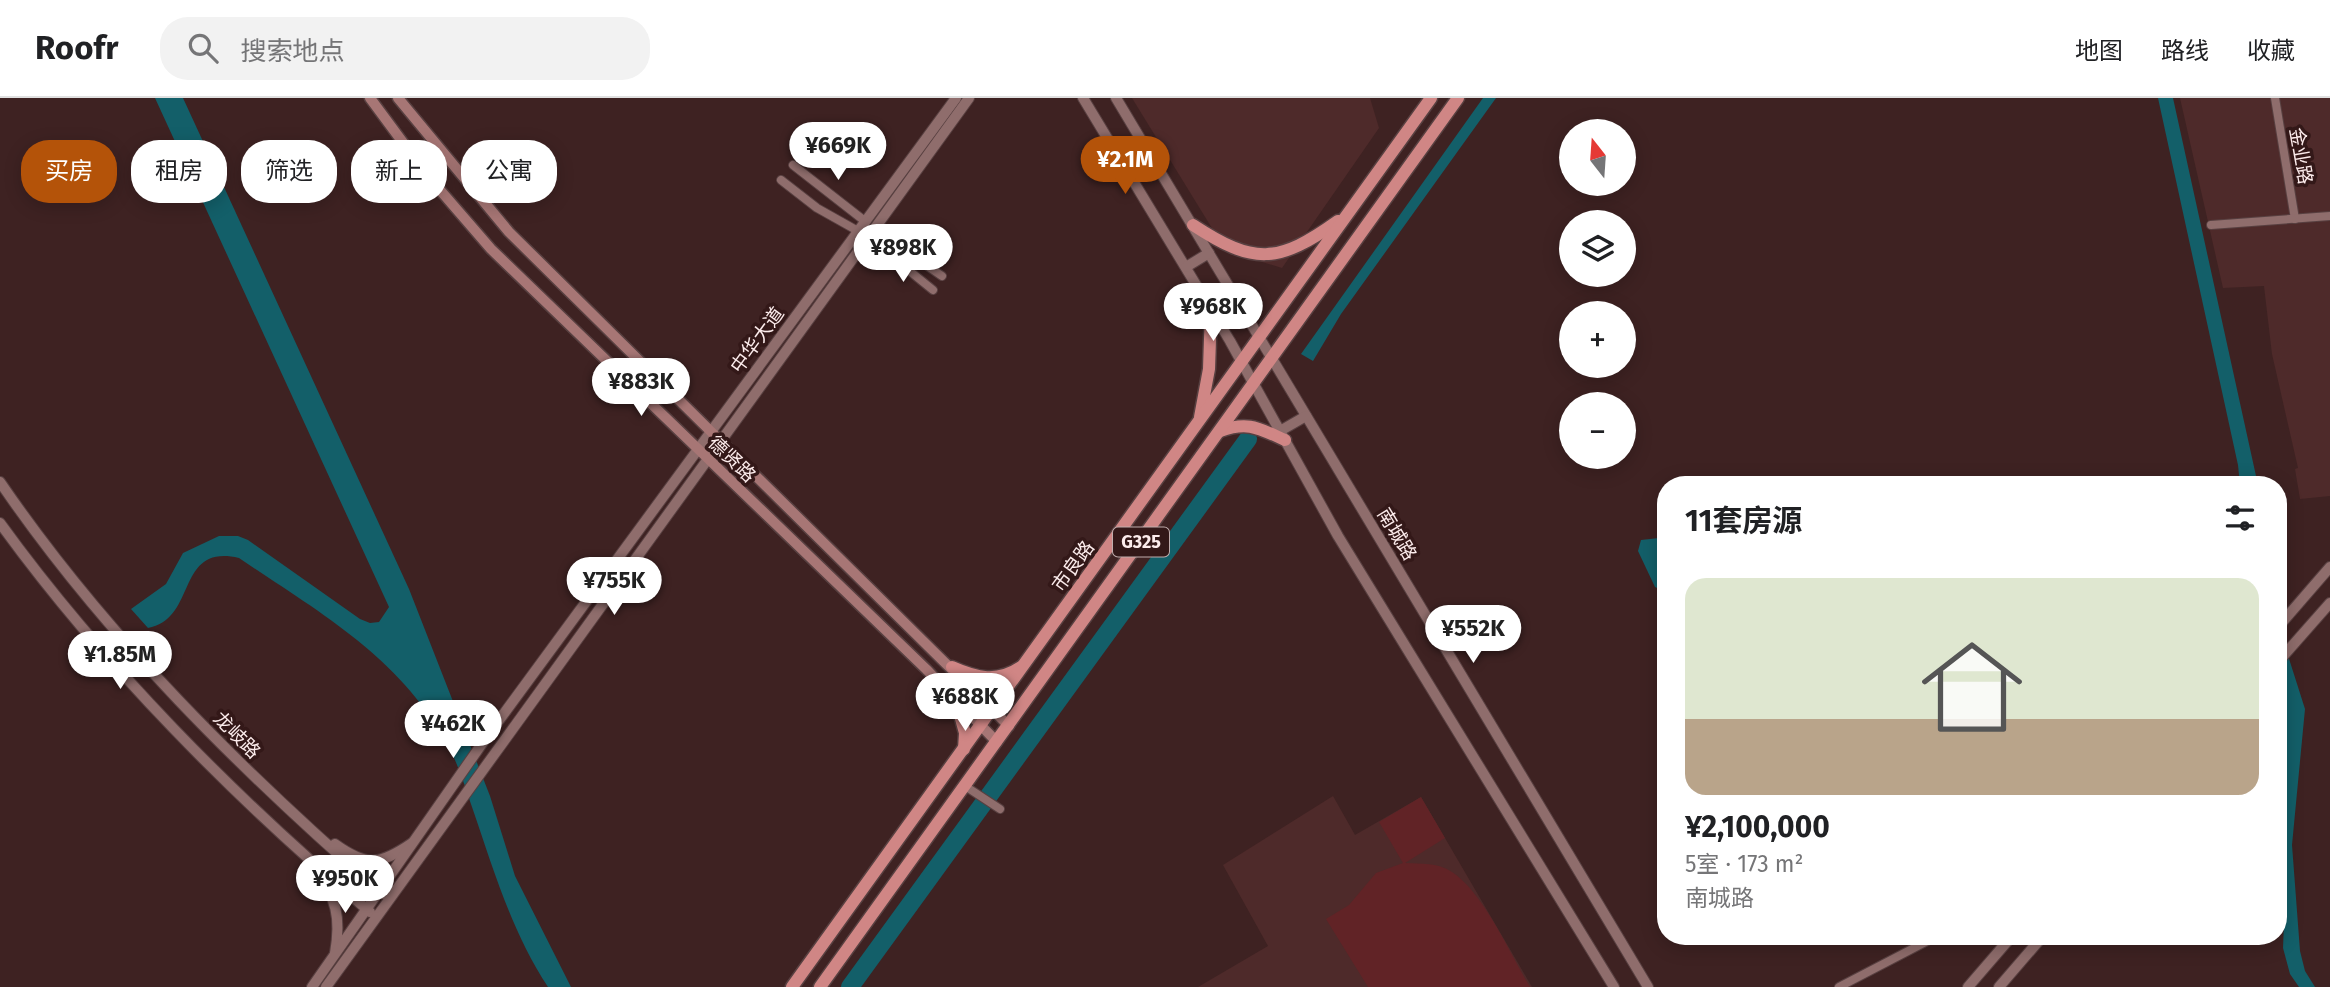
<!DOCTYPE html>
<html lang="zh">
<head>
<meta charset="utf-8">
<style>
  body { margin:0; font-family:"Fira Sans","Noto Sans SC",sans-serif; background:#f2f2f2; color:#202124; height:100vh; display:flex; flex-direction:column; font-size:26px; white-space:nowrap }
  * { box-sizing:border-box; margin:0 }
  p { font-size:23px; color:#757577 }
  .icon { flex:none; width:38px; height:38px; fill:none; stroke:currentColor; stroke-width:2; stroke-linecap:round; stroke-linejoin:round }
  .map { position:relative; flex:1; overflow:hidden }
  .drawer { position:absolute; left:1657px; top:378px; width:630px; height:469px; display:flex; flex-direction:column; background:#fff; border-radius:28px; box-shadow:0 4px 18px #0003 }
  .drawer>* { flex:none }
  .guide { position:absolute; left:21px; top:42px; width:665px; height:63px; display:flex; gap:14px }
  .needle { width:46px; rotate:343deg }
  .tools { position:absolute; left:1559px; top:21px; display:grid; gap:14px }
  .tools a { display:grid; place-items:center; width:77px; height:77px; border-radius:50%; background:#fff; box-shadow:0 4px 18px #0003; font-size:35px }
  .price { position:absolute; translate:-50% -60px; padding:0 16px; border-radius:24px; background:#fff; color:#222; font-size:23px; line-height:46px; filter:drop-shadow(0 2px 4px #0008) }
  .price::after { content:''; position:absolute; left:50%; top:42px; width:21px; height:16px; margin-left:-10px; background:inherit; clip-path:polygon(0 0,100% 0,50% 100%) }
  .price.current { background:#b45309; color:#fff }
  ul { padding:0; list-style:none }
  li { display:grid; align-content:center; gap:14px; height:371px; padding:0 28px }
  li span { display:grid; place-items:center; height:217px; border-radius:21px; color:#555 }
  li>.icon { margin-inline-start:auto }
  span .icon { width:126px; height:126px; fill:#fffc; stroke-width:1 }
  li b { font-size:30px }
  h2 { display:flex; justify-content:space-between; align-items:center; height:84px; padding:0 28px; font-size:30px }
  .tag { padding:0 24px; border-radius:28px; background:#fff; box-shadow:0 4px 18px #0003; font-size:24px; line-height:63px }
  .tag.current { background:#b45309; color:#fff }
  header { display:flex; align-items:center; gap:42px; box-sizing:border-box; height:98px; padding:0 35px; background:#fff; border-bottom:2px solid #e0e0e0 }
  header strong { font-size:33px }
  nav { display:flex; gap:38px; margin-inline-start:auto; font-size:24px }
  .search { width:490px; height:63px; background:#f2f2f2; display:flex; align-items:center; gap:18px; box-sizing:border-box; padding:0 24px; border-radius:28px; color:#757577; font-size:26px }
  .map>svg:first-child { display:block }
</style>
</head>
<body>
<header>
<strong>Roofr</strong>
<div class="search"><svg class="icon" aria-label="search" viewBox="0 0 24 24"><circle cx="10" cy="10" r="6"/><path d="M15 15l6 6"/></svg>搜索地点</div>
<nav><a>地图</a><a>路线</a><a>收藏</a></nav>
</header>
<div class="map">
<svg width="2330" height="889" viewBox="0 0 2330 889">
  <rect width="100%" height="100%" fill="#3e2222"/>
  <g fill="#4e2a2a">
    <path d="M 1132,0 L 1370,0 L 1379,30 L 1282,170 L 1226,153 Z"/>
    <path d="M 2180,0 L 2330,0 L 2330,398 L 2300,401 L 2295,371 L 2298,370 L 2272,256 L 2264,188 L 2223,190 Z"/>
    <path d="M 1333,698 L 1355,737 L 1421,699 L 1532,889 L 1198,889 L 1268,848 L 1223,767 Z"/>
  </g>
  <path fill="#612326" d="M 1421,699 L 1445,740 L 1405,765 C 1421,766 1437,764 1452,774 C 1484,795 1510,856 1530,889 L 1368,889 L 1326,821 L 1349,807 L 1376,775 L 1403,765 L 1379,724 Z"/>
  <g fill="#135f69">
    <path d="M 155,0 L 183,0 L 409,491 L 490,698 L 515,778 L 571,889 L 548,889 C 512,835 493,770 472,709 C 465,689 459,668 449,650 C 402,560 320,515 239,460 C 175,445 198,521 148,530 L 131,511 L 166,486 L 183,455 L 219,438 L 238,438 L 248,442 L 360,521 L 370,525 L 379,524 L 389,509 Z"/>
    <path d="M 1483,0 L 1496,0 L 1341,216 L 1313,263 L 1301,256 Z"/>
    <path d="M 2158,0 L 2173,0 L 2258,387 L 2240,387 L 2238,367 Z"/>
    <path d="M 1659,440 L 1666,454 L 1666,494 L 1655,489 L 1638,453 L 1641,442 Z"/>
    <path d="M 2278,526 L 2305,611 L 2292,747 L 2300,853 L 2305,873 L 2315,889 L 2299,889 L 2290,876 L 2283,850 L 2285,798 L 2278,691 L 2285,649 L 2286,609 L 2279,578 Z"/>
  </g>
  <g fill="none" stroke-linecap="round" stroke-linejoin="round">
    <path stroke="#135f69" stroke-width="18" d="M 850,889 L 1248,341"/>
    <defs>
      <g id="minor">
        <path d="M 2275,0 L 2295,121"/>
        <path d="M 793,67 L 866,124"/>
        <path d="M 781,82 L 817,110 L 858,133"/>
        <path d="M 2211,127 L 2330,118"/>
        <path d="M 876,133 L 942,178"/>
        <path d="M 870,141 L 933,192"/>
        <path d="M 965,688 L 1000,711"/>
        <path d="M 1839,889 L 1937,838"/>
      </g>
      <g id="tertiary">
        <path d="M 1083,0 L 1230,243 L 1338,438 L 1614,889"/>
        <path d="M 1116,0 L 1648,889"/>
        <path d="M 1186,169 L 1209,155"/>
        <path d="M 1280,333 L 1306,318"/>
        <path d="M 0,384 C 106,539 242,673 383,796"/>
        <path d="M 0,425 C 102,566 237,702 370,814"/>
        <path d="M 2278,529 L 2330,469"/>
        <path d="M 2278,564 L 2330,505"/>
        <path d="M 335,746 C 367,769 380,767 412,745"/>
        <path d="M 314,772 C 337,798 341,821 335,855"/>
        <path d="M 312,889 L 486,640 L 956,0"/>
        <path d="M 326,889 L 969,0"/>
        <path d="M 1968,889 L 2012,838"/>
        <path d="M 1999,889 L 2043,838"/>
      </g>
      <g id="secondary">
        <path d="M 370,0 L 427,77 L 491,151 L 926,571 L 997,644"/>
        <path d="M 398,0 L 509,134 L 1009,628"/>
      </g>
      <g id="trunk">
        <path d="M 1193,127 C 1254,167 1278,166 1338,123"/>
        <path d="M 1200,319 L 1209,271 L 1211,211"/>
        <path d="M 1220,333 C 1248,323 1258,330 1285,342"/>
        <path d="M 952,569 C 977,580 997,585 1021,569"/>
        <path d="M 956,603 L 965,635 L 964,651"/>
        <path d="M 792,889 L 1431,0"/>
        <path d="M 820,889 L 1458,0"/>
      </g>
    </defs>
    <use href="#minor" stroke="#584041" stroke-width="10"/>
    <use href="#tertiary" stroke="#584041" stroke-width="12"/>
    <use href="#secondary" stroke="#584041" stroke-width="13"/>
    <use href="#trunk" stroke="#584041" stroke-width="15"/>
    <use href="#minor" stroke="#8f6d6c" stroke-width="8"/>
    <use href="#tertiary" stroke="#8f6d6c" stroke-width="10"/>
    <use href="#secondary" stroke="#a77675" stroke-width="10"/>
    <use href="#trunk" stroke="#d08685" stroke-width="12"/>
  </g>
  <g text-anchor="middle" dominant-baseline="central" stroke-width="7" stroke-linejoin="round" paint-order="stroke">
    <rect fill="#331818" stroke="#c0acac" stroke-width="2" x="1113" y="429.5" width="56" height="29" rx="5"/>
    <g font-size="18" font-weight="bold" fill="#fcecec">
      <text x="1141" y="444">G325</text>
    </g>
    <g font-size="19" fill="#fcecec" stroke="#331818">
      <text transform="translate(2301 58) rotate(80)">金业路</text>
      <text transform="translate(757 242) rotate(-54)">中华大道</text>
      <text transform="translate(732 361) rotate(44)">德贤路</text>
      <text transform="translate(1397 436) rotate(59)">南城路</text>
      <text transform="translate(1073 468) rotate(-54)">市良路</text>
      <text transform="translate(237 637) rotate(45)">龙岐路</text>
    </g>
  </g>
</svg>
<div class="tools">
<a><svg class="needle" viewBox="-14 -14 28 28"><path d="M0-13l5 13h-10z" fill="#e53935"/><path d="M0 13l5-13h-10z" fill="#757577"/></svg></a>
<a><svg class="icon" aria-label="layers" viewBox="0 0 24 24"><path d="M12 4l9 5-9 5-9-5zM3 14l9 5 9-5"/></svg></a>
<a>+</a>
<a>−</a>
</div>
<b class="price" style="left:838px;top:84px">¥669K</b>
<b class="price current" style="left:1125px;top:98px">¥2.1M</b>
<b class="price" style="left:903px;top:186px">¥898K</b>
<b class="price" style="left:1213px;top:245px">¥968K</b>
<b class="price" style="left:641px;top:320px">¥883K</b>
<b class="price" style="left:614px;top:519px">¥755K</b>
<b class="price" style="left:1473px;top:567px">¥552K</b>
<b class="price" style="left:120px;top:593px">¥1.85M</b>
<b class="price" style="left:965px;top:635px">¥688K</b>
<b class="price" style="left:453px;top:662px">¥462K</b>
<b class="price" style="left:345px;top:817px">¥950K</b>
<div class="guide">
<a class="tag current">买房</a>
<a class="tag">租房</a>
<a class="tag">筛选</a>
<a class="tag">新上</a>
<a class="tag">公寓</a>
</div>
<section class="drawer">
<h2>11套房源<svg class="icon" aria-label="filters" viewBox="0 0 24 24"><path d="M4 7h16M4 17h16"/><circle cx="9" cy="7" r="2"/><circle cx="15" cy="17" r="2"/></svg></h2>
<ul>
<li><span style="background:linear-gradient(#dfe7d0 65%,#b9a48a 0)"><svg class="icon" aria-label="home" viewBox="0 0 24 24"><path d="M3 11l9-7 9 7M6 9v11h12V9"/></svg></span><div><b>¥2,100,000</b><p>5室 · 173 m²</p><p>南城路</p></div></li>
</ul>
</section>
</div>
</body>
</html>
